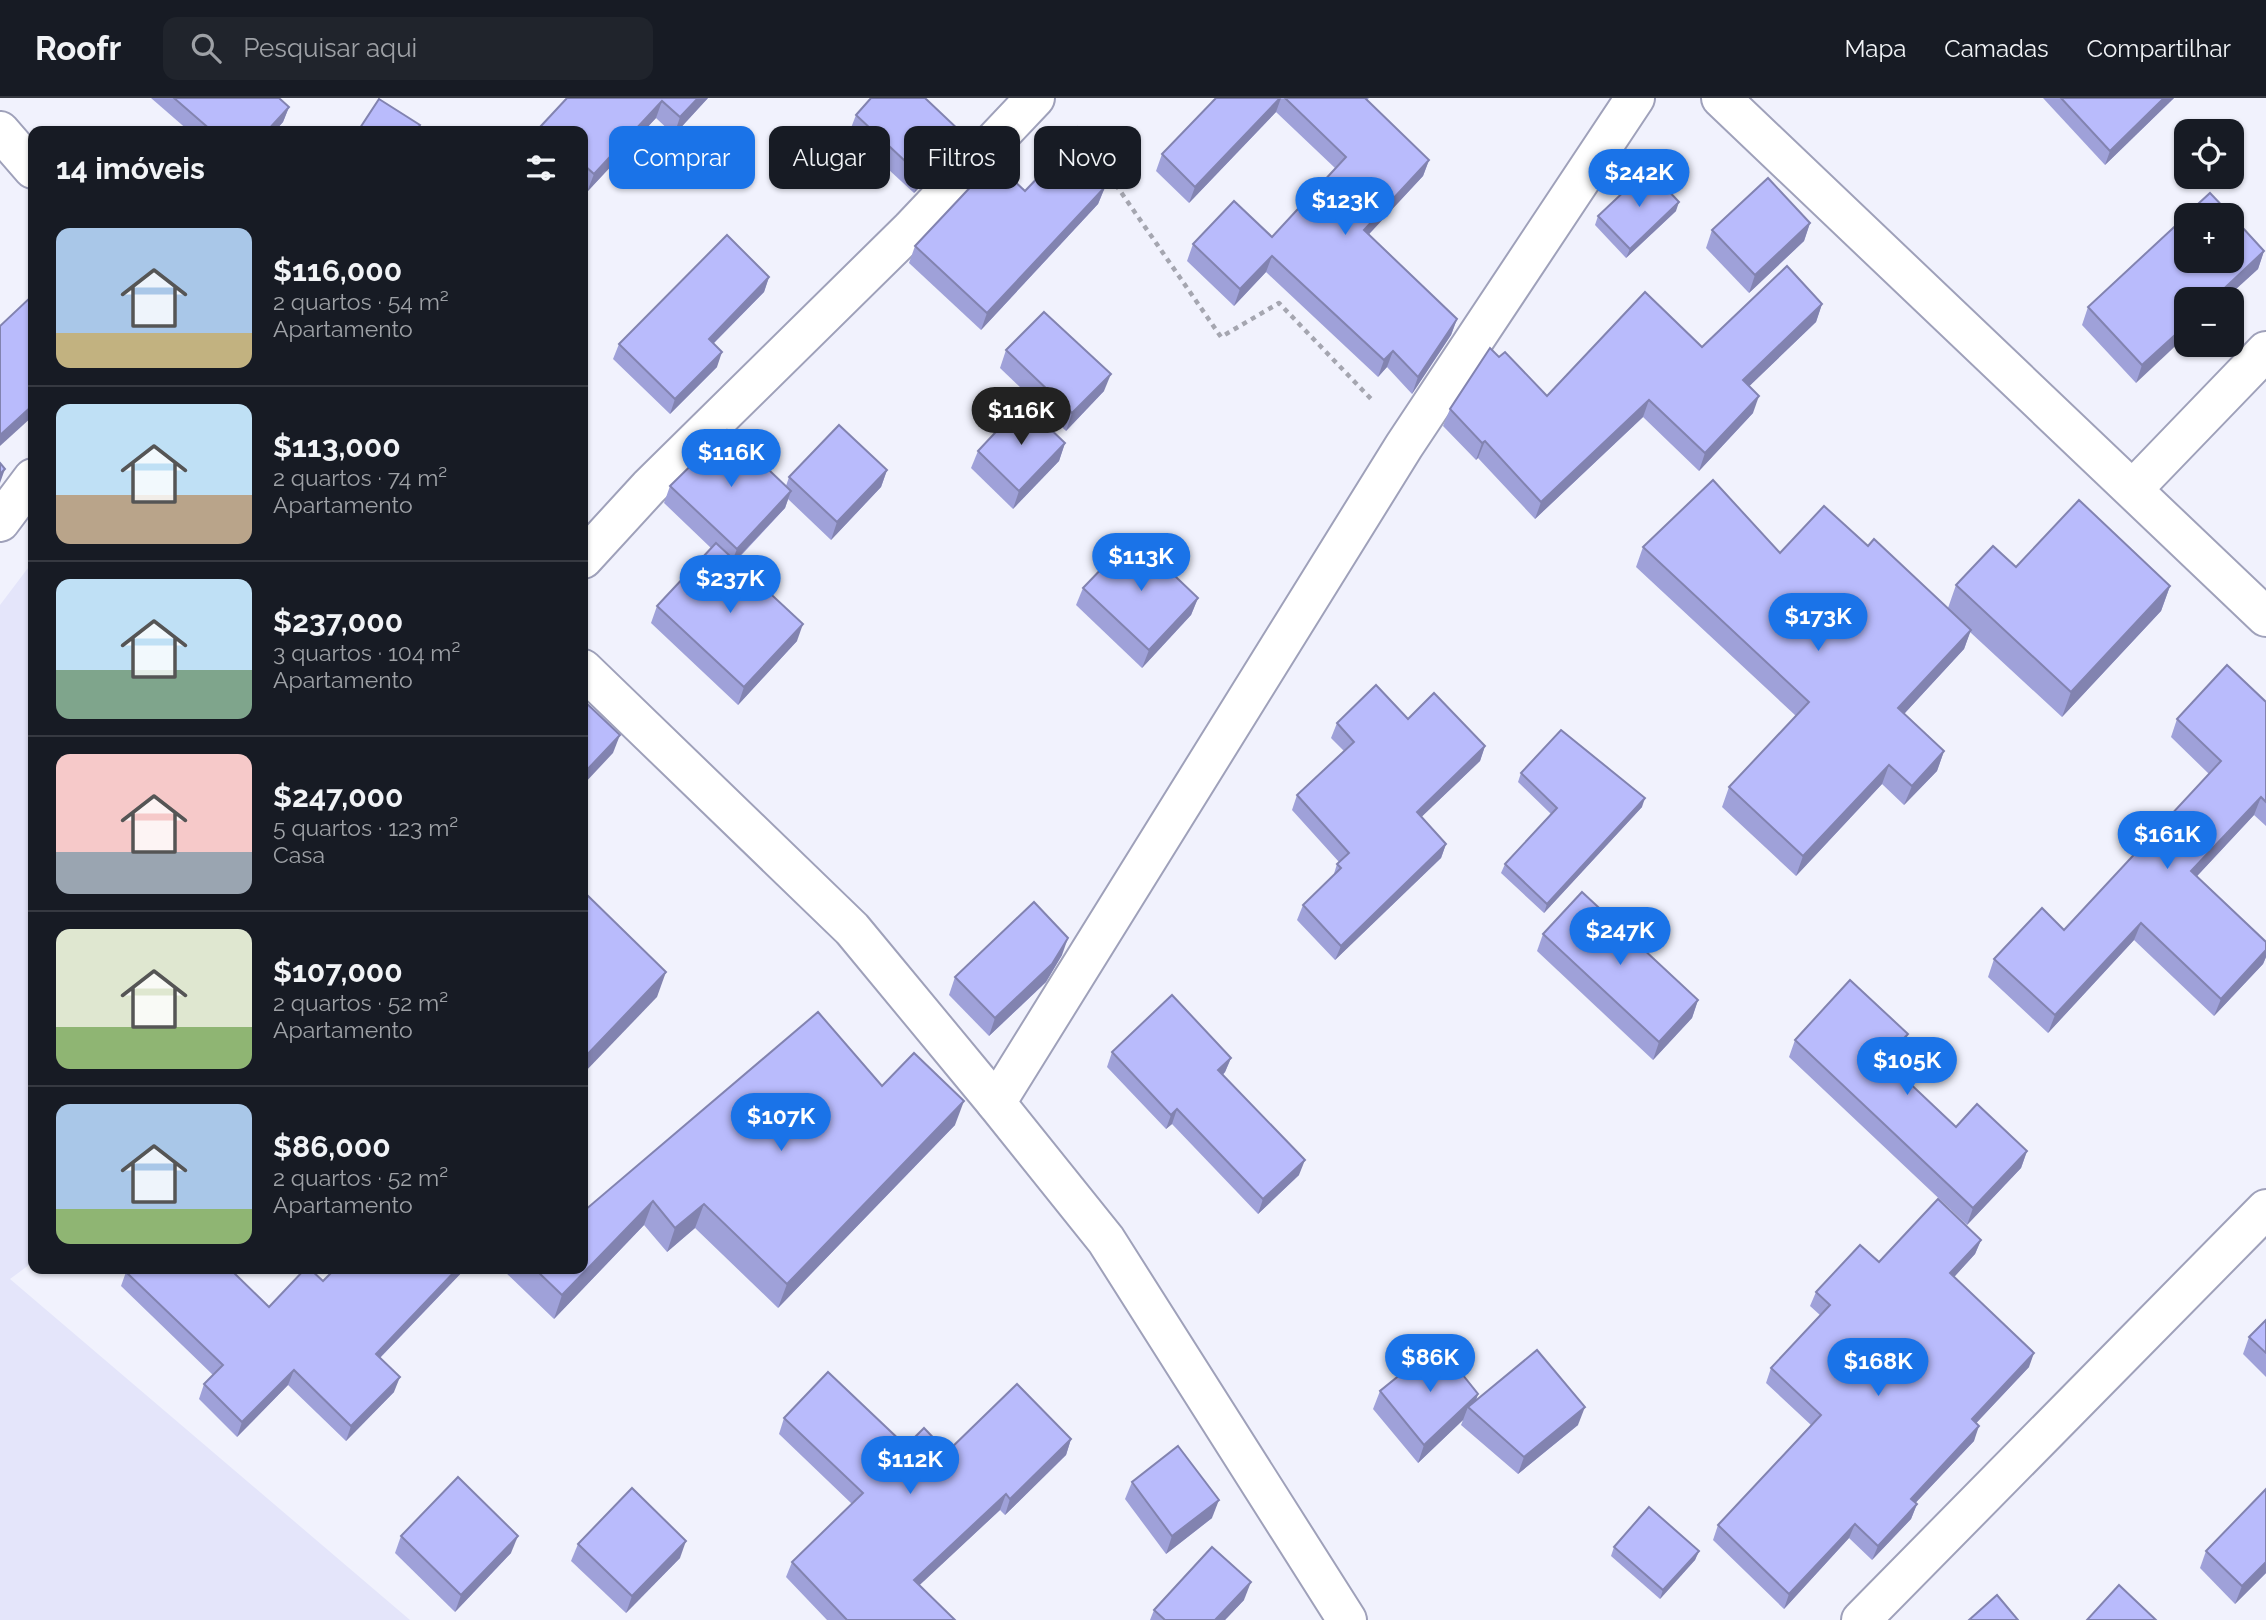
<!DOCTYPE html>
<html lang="pt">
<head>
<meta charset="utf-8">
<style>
  body { margin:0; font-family:Raleway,sans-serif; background:#20242c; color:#f1f3f6; height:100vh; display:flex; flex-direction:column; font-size:26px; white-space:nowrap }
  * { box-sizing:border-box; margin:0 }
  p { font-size:23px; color:#9ea1a6 }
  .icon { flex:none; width:38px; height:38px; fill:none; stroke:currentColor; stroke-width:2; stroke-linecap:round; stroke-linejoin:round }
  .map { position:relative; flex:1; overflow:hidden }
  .panel { position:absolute; left:28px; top:28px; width:560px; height:1148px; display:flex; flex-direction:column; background:#171b24; border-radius:14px; box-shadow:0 2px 5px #0004 }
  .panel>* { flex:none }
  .banner { position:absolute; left:609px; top:28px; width:665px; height:63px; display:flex; gap:14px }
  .controls { position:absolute; left:2174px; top:21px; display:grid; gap:14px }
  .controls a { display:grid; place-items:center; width:70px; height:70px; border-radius:14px; background:#171b24; box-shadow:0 2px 5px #0004; font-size:35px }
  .price { position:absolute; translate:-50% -60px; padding:0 16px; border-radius:24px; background:#1a73e8; color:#fff; font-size:23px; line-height:46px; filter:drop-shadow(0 2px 4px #0008) }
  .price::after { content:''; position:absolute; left:50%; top:42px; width:21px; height:16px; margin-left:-10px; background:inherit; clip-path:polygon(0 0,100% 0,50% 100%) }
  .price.on { background:#222; color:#fff }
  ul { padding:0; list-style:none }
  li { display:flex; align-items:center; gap:21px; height:175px; padding:0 28px }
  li+li { border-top:2px solid #363941 }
  li span { display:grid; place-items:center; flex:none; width:196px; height:140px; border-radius:14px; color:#555 }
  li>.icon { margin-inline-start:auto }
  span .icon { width:84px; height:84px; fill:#fffc; stroke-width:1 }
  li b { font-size:30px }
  h2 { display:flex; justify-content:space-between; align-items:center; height:84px; padding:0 28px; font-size:30px }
  .tag { padding:0 24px; border-radius:14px; background:#171b24; box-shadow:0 2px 5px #0004; font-size:24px; line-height:63px }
  .tag.on { background:#1a73e8; color:#fff }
  header { display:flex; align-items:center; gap:42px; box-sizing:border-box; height:98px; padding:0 35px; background:#171b24; border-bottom:2px solid #363941 }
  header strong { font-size:33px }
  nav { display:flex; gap:38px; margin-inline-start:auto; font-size:24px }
  .search { width:490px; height:63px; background:#20242c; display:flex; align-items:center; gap:18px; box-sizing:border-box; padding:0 24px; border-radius:14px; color:#9ea1a6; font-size:26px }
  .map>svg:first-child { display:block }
</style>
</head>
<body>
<header>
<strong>Roofr</strong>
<div class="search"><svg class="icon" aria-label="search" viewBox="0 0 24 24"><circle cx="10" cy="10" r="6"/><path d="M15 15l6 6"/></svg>Pesquisar aqui</div>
<nav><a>Mapa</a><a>Camadas</a><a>Compartilhar</a></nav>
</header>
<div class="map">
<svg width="2266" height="1522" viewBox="0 0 2266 1522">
  <rect width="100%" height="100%" fill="#f1f2fd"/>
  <path fill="#e4e5fa" d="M 31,466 L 33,1164 L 10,1181 L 410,1522 L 0,1522 L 0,507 Z"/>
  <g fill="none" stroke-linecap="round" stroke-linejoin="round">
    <defs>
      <g id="minor">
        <path d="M 1721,0 L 2266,519"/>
        <path d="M 0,33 L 33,71"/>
        <path d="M 2133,391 L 2266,253"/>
        <path d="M 0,424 L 33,380"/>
        <path d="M 583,461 L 649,389 L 911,131 L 1035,0"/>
        <path d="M 583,571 L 852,831 L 996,1005 L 1106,1142 L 1347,1522"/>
        <path d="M 996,1005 L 1404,348 L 1635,0"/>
        <path d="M 1861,1522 L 2266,1111"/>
      </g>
    </defs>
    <use href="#minor" stroke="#9fa1ba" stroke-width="42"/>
    <path stroke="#a5a6b0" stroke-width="4.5" stroke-dasharray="5 5" stroke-linecap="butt" d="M 1076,29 L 1221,239 L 1279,205 L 1373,303"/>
    <use href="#minor" stroke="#fff" stroke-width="38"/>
  </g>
  <g fill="#9fa1d9">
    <path d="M 151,0 L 279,0 L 289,9 L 283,24 L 275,33 L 189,33 Z"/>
    <path d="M 567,0 L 708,0 L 674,37 L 656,20 L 587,94 L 583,90 L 583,33 L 539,33 L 541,28 Z"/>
    <path d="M 1216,0 L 1369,0 L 1367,2 L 1429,62 L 1423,78 L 1369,136 L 1457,221 L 1451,237 L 1412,296 L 1387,269 L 1378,279 L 1266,174 L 1234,208 L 1187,163 L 1193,146 L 1272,139 L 1335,70 L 1276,14 L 1189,105 L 1156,73 L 1162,56 Z"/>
    <path d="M 2043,0 L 2174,0 L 2105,67 Z"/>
    <path d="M 856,17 L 956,52 L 914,95 L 849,35 Z"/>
    <path d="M 1105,89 L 1098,106 L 981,232 L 909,165 L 915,148 Z"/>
    <path d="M 1676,113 L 1626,160 L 1595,127 L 1598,118 Z"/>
    <path d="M 1810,125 L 1804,143 L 1749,195 L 1706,150 L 1712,132 Z"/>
    <path d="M 2264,153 L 2258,171 L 2225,201 L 2186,201 L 2136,285 L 2082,227 L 2088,209 Z"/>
    <path d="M 769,179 L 764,194 L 713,246 L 717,269 L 670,316 L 613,261 L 619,246 Z"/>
    <path d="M 1822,206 L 1816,224 L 1749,288 L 1753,315 L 1699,373 L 1643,319 L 1535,421 L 1478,360 L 1476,362 L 1443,328 L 1450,311 L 1499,259 L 1547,298 L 1702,249 Z"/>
    <path d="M 1006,252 L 1104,293 L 1066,333 L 1000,270 Z"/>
    <path d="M 1065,345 L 1059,363 L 1013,411 L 971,370 L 978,353 Z"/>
    <path d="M 887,372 L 881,389 L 831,442 L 788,401 L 785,410 L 736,463 L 797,543 L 738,607 L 651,525 L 657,508 L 711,450 L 664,405 L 670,388 L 786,388 L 789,379 Z"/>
    <path d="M 1868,448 L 1948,510 L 1956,487 L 2016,469 L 2170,488 L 2161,513 L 2062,619 L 1970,534 L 1964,551 L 1904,616 L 1944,653 L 1937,673 L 1904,707 L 1882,686 L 1796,778 L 1722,709 L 1729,689 L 1796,618 L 1636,469 L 1643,449 L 1780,455 Z"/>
    <path d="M 1083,490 L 1198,500 L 1191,517 L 1142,570 L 1076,507 Z"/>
    <path d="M 2266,604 L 2266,728 L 2254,717 L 2197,778 L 2266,844 L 2266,859 L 2263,866 L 2214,918 L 2134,842 L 2048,935 L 1988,879 L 1994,861 L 2064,832 L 2209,676 L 2171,639 L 2177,621 Z"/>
    <path d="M 1408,621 L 1485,648 L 1480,663 L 1421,719 L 1446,746 L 1441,760 L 1335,862 L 1297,822 L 1303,807 L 1333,779 L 1337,766 L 1339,764 L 1292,712 L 1297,697 L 1344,653 L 1331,640 L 1337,625 Z"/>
    <path d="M 1521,675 L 1642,709 L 1544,815 L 1501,775 L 1505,766 L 1551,716 L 1518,684 Z"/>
    <path d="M 1543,836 L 1698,902 L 1692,920 L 1653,962 L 1537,853 Z"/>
    <path d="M 1062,857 L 1046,884 L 989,938 L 949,897 L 955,879 Z"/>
    <path d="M 1908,936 L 1901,953 L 1889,966 L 1956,1029 L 2027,1053 L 2021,1070 L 1967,1127 L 1789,959 L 1795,942 Z"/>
    <path d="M 1112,954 L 1231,960 L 1225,974 L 1223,977 L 1299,1077 L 1258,1116 L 1172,1026 L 1166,1031 L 1107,969 Z"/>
    <path d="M 882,988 L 955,1027 L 778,1210 L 695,1130 L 667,1154 L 644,1127 L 554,1221 L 502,1171 L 583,1171 L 584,1113 Z"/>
    <path d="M 1981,1142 L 1975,1156 L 1954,1179 L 2029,1269 L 1976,1325 L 1974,1343 L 1915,1405 L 1917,1406 L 1911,1421 L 1872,1462 L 1849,1440 L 1784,1511 L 1713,1442 L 1718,1427 L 1811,1327 L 1766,1285 L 1771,1270 L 1820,1217 L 1810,1208 L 1816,1194 L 1879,1164 Z"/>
    <path d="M 335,1171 L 465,1171 L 380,1260 L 394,1294 L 346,1343 L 288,1287 L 237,1339 L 199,1301 L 204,1286 L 213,1277 L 121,1188 L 126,1174 L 269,1209 L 323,1183 Z"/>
    <path d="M 2266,1222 L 2266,1279 L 2243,1256 L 2249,1239 Z"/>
    <path d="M 1380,1293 L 1478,1296 L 1476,1303 L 1578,1327 L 1518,1376 L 1461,1327 L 1463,1322 L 1418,1365 L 1373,1311 Z"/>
    <path d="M 784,1320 L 906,1348 L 947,1354 L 1071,1341 L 1066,1357 L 1005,1417 L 1000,1412 L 919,1487 L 955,1522 L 827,1522 L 786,1479 L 792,1464 L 852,1406 L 779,1336 Z"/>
    <path d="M 1132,1384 L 1212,1420 L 1166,1456 L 1125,1401 Z"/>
    <path d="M 2266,1391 L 2266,1475 L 2235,1506 L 2200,1470 L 2206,1453 Z"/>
    <path d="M 401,1438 L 511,1455 L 455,1514 L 395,1455 Z"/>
    <path d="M 578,1446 L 680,1460 L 626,1515 L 571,1463 Z"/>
    <path d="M 1614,1449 L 1699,1453 L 1695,1462 L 1660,1501 L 1611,1458 Z"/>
    <path d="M 1244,1502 L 1225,1522 L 1150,1522 L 1154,1512 Z"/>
  </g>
  <g fill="#8283b0">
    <path d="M 698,0 L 708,0 L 674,37 L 680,19 Z"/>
    <path d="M 1280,0 L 1281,0 L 1276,14 L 1189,105 L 1195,89 Z"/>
    <path d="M 2164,0 L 2174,0 L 2105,67 L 2110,53 Z"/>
    <path d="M 662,3 L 656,20 L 587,94 L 594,76 Z"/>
    <path d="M 289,9 L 283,24 L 275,33 L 267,33 Z"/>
    <path d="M 962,35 L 956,52 L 914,95 L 921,78 Z"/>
    <path d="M 1429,62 L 1423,78 L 1358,148 L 1364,132 Z"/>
    <path d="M 1105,89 L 1098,106 L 981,232 L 987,215 Z"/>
    <path d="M 1679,104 L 1676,113 L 1626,160 L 1630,151 Z"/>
    <path d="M 1810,125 L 1804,143 L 1749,195 L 1755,177 Z"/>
    <path d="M 2264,153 L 2258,171 L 2225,201 L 2213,201 Z"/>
    <path d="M 1272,158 L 1266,174 L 1234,208 L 1240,191 Z"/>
    <path d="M 769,179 L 764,194 L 703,256 L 709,241 Z"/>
    <path d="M 1822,206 L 1816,224 L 1737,300 L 1743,282 Z"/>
    <path d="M 1457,221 L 1451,237 L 1412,296 L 1418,279 Z"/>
    <path d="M 2186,227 L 2186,238 L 2136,285 L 2142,267 Z"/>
    <path d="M 1393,253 L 1387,269 L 1378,279 L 1384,262 Z"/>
    <path d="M 722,254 L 717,269 L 670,316 L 675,301 Z"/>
    <path d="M 1111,276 L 1104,293 L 1066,333 L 1072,315 Z"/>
    <path d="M 1759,298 L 1753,315 L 1699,373 L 1705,355 Z"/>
    <path d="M 1649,302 L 1643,319 L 1535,421 L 1541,404 Z"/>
    <path d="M 33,307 L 33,318 L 0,348 L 0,337 Z"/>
    <path d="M 1485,343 L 1478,360 L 1476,362 L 1482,345 Z"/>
    <path d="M 1065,345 L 1059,363 L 1013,411 L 1019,393 Z"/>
    <path d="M 5,371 L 0,385 L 0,376 Z"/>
    <path d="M 887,372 L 881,389 L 831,442 L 837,424 Z"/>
    <path d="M 791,393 L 785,410 L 730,468 L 737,451 Z"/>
    <path d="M 2170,488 L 2161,513 L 2062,619 L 2071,594 Z"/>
    <path d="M 1198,500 L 1191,517 L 1142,570 L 1149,552 Z"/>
    <path d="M 803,526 L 797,543 L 738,607 L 744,589 Z"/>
    <path d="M 1971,532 L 1964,551 L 1891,630 L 1898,610 Z"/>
    <path d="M 620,637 L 613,655 L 583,687 L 583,676 Z"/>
    <path d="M 1485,648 L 1480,663 L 1411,729 L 1417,714 Z"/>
    <path d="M 1944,653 L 1937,673 L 1904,707 L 1912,688 Z"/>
    <path d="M 1889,667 L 1882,686 L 1796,778 L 1803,758 Z"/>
    <path d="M 2261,699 L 2254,717 L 2185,791 L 2191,773 Z"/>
    <path d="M 1645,700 L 1642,709 L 1544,815 L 1547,806 Z"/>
    <path d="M 1446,746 L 1441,760 L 1335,862 L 1341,848 Z"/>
    <path d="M 2141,825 L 2134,842 L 2048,935 L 2055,917 Z"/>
    <path d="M 1068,840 L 1062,857 L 1046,884 L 989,938 L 995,920 Z"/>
    <path d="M 2266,852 L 2266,859 L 2263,866 L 2214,918 L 2221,901 Z"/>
    <path d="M 666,874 L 657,899 L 583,976 L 583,961 Z"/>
    <path d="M 1698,902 L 1692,920 L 1653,962 L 1659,944 Z"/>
    <path d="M 1908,936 L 1901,953 L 1877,979 L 1884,961 Z"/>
    <path d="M 1231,960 L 1225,974 L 1213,986 L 1218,972 Z"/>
    <path d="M 964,1003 L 955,1027 L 778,1210 L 787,1186 Z"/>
    <path d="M 1177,1011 L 1172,1026 L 1166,1031 L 1171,1017 Z"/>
    <path d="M 2027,1053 L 2021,1070 L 1967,1127 L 1973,1110 Z"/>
    <path d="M 1305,1062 L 1299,1077 L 1258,1116 L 1263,1101 Z"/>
    <path d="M 653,1103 L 644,1127 L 554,1221 L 562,1197 Z"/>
    <path d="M 704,1106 L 695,1130 L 667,1154 L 675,1130 Z"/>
    <path d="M 1981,1142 L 1975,1156 L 1945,1189 L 1950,1175 Z"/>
    <path d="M 457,1171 L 465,1171 L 370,1270 L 376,1256 Z"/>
    <path d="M 2034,1255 L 2029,1269 L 1966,1336 L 1972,1321 Z"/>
    <path d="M 294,1272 L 288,1287 L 237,1339 L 242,1324 Z"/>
    <path d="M 400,1279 L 394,1294 L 346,1343 L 351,1328 Z"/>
    <path d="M 1478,1296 L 1472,1313 L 1468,1309 L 1463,1322 L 1418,1365 L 1424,1347 Z"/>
    <path d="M 1585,1309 L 1578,1327 L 1518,1376 L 1524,1359 Z"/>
    <path d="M 1979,1328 L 1974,1343 L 1906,1415 L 1911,1401 Z"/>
    <path d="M 1071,1341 L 1066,1357 L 1005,1417 L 1010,1401 Z"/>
    <path d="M 1006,1396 L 1000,1412 L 908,1498 L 914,1482 Z"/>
    <path d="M 1219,1402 L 1212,1420 L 1166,1456 L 1172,1438 Z"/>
    <path d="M 1917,1406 L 1911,1421 L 1872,1462 L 1878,1448 Z"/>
    <path d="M 1855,1426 L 1849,1440 L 1784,1511 L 1789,1496 Z"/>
    <path d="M 518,1438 L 511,1455 L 455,1514 L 461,1497 Z"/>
    <path d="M 686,1443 L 680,1460 L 626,1515 L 632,1498 Z"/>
    <path d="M 1699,1453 L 1695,1462 L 1660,1501 L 1663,1492 Z"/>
    <path d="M 2266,1464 L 2266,1475 L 2235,1506 L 2242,1488 Z"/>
    <path d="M 1251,1484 L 1244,1502 L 1225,1522 L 1215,1522 Z"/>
  </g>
  <g fill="#b9bbfc" stroke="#8283b0" stroke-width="2">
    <path d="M 174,0 L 279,0 L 289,9 L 267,33 L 212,33 Z"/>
    <path d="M 567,0 L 698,0 L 680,19 L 662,3 L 594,76 L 583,66 L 583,33 L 547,33 L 541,28 Z"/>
    <path d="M 871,0 L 925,0 L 962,35 L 921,78 L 856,17 Z"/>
    <path d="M 1216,0 L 1280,0 L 1195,89 L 1162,56 Z"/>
    <path d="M 1285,0 L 1365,0 L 1429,62 L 1364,132 L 1457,221 L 1418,279 L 1393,253 L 1384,262 L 1272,158 L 1240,191 L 1193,146 L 1234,103 L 1272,139 L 1346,59 Z"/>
    <path d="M 2061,0 L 2164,0 L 2110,53 Z"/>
    <path d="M 379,1 L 420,27 L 416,33 L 358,33 Z"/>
    <path d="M 1065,51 L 1105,89 L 987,215 L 915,148 L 994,64 L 1025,93 Z"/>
    <path d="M 1648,71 L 1679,104 L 1630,151 L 1598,118 Z"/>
    <path d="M 1768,80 L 1810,125 L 1755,177 L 1712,132 Z"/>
    <path d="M 2210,95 L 2231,117 L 2186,117 Z"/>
    <path d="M 2231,117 L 2264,153 L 2213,201 L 2186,201 L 2186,227 L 2142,267 L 2088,209 L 2186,118 L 2186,163 L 2231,163 Z"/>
    <path d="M 727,137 L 769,179 L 709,241 L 722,254 L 675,301 L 619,246 Z"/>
    <path d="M 1787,168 L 1822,206 L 1743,282 L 1759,298 L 1705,355 L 1649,302 L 1541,404 L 1485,343 L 1482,345 L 1450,311 L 1490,250 L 1499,259 L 1505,254 L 1547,298 L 1645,194 L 1702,249 Z"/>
    <path d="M 33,197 L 33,307 L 0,337 L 0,228 Z"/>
    <path d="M 1044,214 L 1111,276 L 1072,315 L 1006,252 Z"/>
    <path d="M 1023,305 L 1065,345 L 1019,393 L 978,353 Z"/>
    <path d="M 839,327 L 887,372 L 837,424 L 789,379 Z"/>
    <path d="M 727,332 L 791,393 L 737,451 L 670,388 Z"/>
    <path d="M 0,365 L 5,371 L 0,376 Z"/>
    <path d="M 1713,382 L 1780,455 L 1824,408 L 1868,448 L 1874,441 L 1971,532 L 1898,610 L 1944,653 L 1912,688 L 1889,667 L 1803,758 L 1729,689 L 1809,604 L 1643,449 Z"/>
    <path d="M 2079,402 L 2170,488 L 2071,594 L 1956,487 L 1993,448 L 2016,469 Z"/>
    <path d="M 1133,438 L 1198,500 L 1149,552 L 1083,490 Z"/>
    <path d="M 716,445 L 803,526 L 744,589 L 657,508 Z"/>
    <path d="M 2227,567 L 2266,604 L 2266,704 L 2261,699 L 2191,773 L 2266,844 L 2266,852 L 2221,901 L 2141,825 L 2055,917 L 1994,861 L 2042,810 L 2064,832 L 2221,663 L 2177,621 Z"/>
    <path d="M 1376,587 L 1408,621 L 1434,595 L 1485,648 L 1417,714 L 1446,746 L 1341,848 L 1303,807 L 1341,770 L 1337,766 L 1349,755 L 1297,697 L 1354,644 L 1337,625 Z"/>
    <path d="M 583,602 L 620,637 L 583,676 Z"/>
    <path d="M 1561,632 L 1645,700 L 1547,806 L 1505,766 L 1557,710 L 1521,675 Z"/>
    <path d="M 583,793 L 666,874 L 583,961 Z"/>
    <path d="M 1582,794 L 1698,902 L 1659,944 L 1543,836 Z"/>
    <path d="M 1034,804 L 1068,840 L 1052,866 L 995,920 L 955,879 Z"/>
    <path d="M 1850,882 L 1908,936 L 1884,961 L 1956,1029 L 1977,1006 L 2027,1053 L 1973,1110 L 1795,942 Z"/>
    <path d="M 1172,897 L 1231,960 L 1218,972 L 1305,1062 L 1263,1101 L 1177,1011 L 1171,1017 L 1112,954 Z"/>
    <path d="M 818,914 L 882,988 L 914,955 L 964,1003 L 787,1186 L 704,1106 L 675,1130 L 653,1103 L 562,1197 L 535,1171 L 583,1171 L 583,1112 L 584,1113 Z"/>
    <path d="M 1938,1101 L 1981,1142 L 1950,1175 L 2034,1255 L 1972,1321 L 1979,1328 L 1911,1401 L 1917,1406 L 1878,1448 L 1855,1426 L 1789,1496 L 1718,1427 L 1821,1317 L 1771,1270 L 1830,1207 L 1816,1194 L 1860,1147 L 1879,1164 Z"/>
    <path d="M 129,1171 L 230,1171 L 269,1209 L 305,1171 L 310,1171 L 323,1183 L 335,1171 L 457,1171 L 376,1256 L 400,1279 L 351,1328 L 294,1272 L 242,1324 L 204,1286 L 223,1267 L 126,1174 Z"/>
    <path d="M 2266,1222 L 2266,1255 L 2249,1239 Z"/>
    <path d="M 1438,1246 L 1478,1296 L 1424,1347 L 1380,1293 Z"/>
    <path d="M 1537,1252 L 1585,1309 L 1524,1359 L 1468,1309 Z"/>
    <path d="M 828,1274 L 906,1348 L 924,1330 L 947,1354 L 1017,1286 L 1071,1341 L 1010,1401 L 1006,1396 L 914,1482 L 955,1522 L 847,1522 L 792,1464 L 863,1395 L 784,1320 Z"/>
    <path d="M 1178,1348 L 1219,1402 L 1172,1438 L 1132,1384 Z"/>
    <path d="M 458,1379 L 518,1438 L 461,1497 L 401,1438 Z"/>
    <path d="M 632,1390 L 686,1443 L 632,1498 L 578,1446 Z"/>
    <path d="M 2266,1391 L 2266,1464 L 2242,1488 L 2206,1453 Z"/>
    <path d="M 1649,1409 L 1699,1453 L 1663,1492 L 1614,1449 Z"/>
    <path d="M 1212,1449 L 1251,1484 L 1215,1522 L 1165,1522 L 1154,1512 Z"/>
    <path d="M 2119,1487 L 2156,1522 L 2087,1522 Z"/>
    <path d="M 1997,1497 L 2018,1522 L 1969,1522 Z"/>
  </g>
</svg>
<div class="controls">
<a><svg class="icon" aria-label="locate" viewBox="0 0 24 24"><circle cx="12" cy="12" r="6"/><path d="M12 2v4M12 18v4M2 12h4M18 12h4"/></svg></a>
<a>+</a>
<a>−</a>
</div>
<b class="price" style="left:1639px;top:111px">$242K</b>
<b class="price" style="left:1345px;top:139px">$123K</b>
<b class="price on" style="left:1021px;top:349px">$116K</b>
<b class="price" style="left:731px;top:391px">$116K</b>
<b class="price" style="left:1141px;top:495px">$113K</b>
<b class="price" style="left:730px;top:517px">$237K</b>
<b class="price" style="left:1818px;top:555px">$173K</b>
<b class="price" style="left:2167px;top:773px">$161K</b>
<b class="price" style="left:1620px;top:869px">$247K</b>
<b class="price" style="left:1907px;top:999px">$105K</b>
<b class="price" style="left:781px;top:1055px">$107K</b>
<b class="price" style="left:1430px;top:1296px">$86K</b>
<b class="price" style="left:1878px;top:1300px">$168K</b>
<b class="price" style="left:910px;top:1398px">$112K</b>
<div class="banner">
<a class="tag on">Comprar</a>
<a class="tag">Alugar</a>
<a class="tag">Filtros</a>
<a class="tag">Novo</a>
</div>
<section class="panel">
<h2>14 imóveis<svg class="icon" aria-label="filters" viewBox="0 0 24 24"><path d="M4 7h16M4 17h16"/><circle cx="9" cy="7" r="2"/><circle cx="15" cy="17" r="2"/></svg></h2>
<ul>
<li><span style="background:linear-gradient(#a9c7e8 75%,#c2b280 0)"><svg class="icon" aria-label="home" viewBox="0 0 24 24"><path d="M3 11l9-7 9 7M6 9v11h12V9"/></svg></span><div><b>$116,000</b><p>2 quartos · 54 m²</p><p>Apartamento</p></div></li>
<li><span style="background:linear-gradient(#bfe0f5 65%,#b9a48a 0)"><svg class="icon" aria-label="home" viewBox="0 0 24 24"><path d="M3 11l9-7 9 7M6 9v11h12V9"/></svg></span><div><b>$113,000</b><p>2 quartos · 74 m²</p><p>Apartamento</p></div></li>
<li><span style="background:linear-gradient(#bfe0f5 65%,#7fa58c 0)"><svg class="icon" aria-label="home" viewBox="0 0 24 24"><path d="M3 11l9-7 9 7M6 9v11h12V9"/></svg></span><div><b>$237,000</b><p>3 quartos · 104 m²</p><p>Apartamento</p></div></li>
<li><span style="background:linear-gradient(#f6c9c9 70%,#9aa5b1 0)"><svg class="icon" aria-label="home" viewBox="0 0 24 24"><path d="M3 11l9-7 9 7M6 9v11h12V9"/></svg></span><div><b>$247,000</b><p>5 quartos · 123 m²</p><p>Casa</p></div></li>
<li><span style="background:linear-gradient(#dfe7d0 70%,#8fb573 0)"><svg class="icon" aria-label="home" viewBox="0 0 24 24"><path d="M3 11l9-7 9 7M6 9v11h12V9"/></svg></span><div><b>$107,000</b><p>2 quartos · 52 m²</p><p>Apartamento</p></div></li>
<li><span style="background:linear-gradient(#a9c7e8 75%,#8fb573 0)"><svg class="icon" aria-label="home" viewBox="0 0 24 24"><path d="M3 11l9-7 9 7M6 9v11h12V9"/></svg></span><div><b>$86,000</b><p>2 quartos · 52 m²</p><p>Apartamento</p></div></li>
</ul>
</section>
</div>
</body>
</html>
